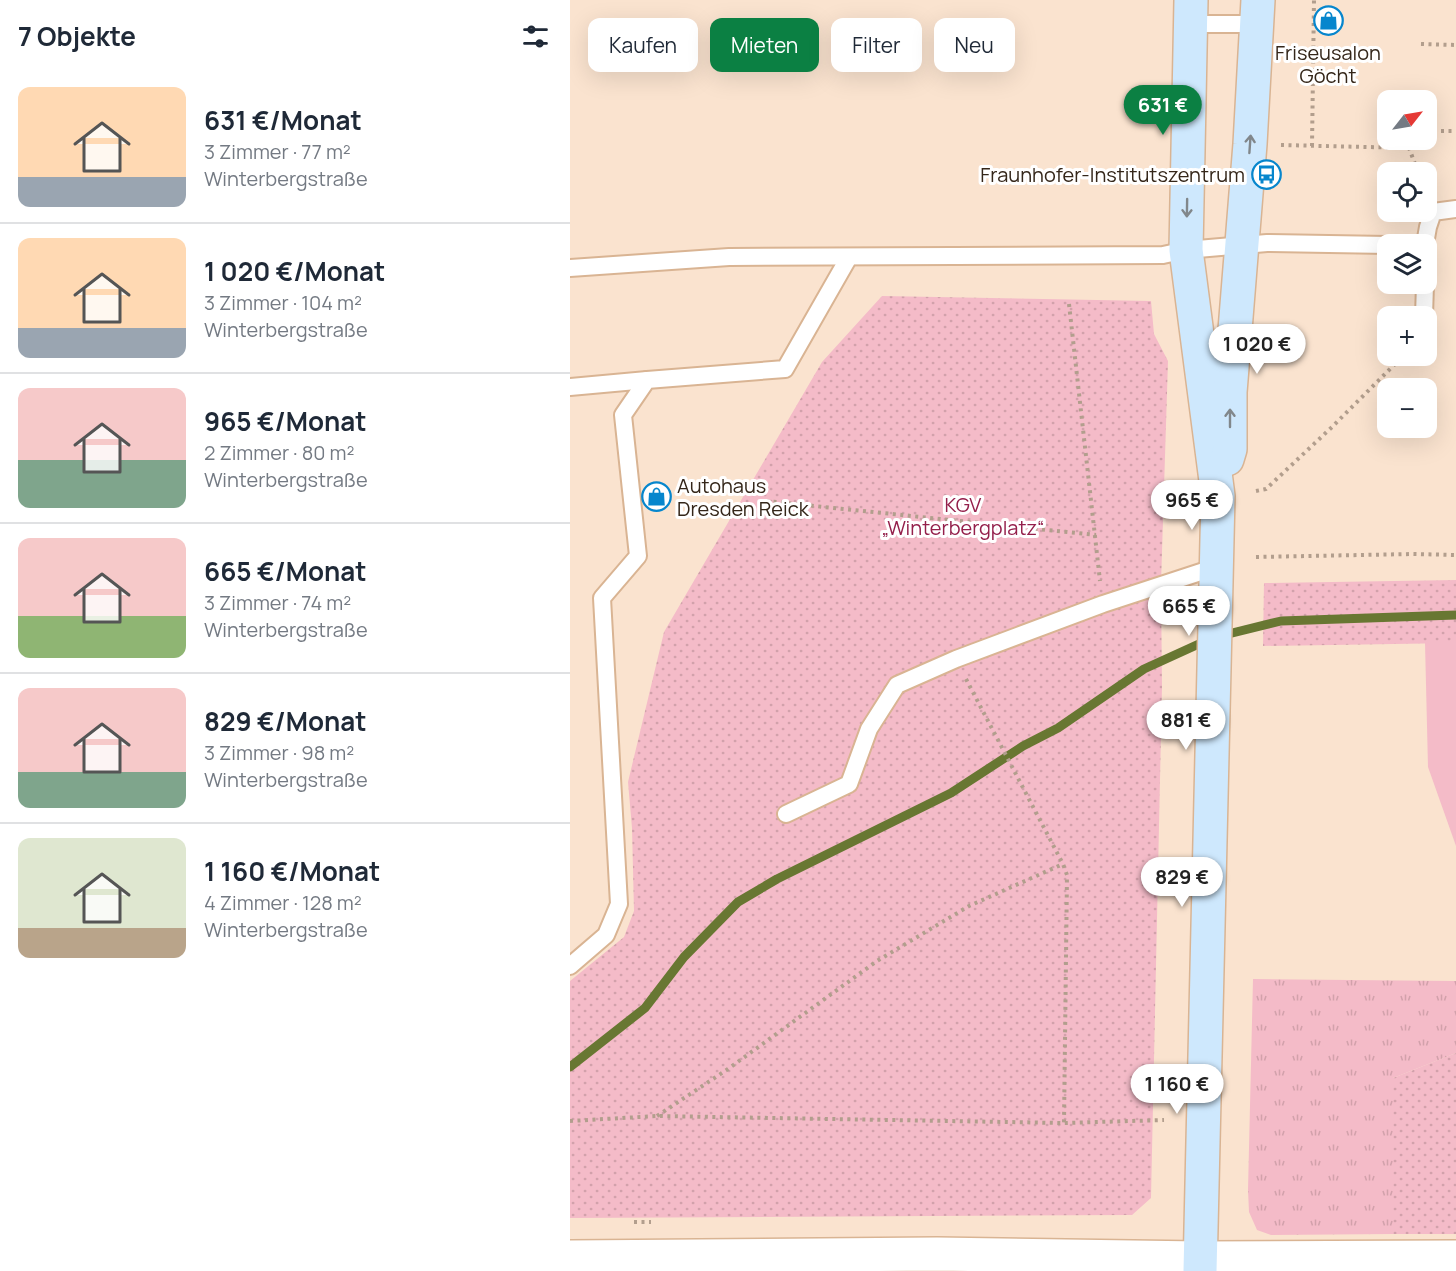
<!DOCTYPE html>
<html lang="de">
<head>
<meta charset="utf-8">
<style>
  body { margin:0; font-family:Manrope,sans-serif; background:#f2f2f3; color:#1f2937; height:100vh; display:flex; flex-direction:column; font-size:22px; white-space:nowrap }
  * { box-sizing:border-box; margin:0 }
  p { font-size:20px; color:#747a83 }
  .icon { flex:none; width:33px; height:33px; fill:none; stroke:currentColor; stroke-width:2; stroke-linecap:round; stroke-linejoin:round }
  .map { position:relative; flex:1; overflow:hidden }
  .details { display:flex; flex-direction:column; background:#fff; width:570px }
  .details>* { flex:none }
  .hud { position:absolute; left:18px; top:18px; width:570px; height:54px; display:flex; gap:12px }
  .needle { width:39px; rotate:59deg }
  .fabs { position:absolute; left:807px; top:90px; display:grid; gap:12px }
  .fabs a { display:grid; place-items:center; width:60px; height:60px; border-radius:12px; background:#fff; box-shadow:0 6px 24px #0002; font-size:30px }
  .price { position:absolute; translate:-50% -51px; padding:0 14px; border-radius:21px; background:#fff; color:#222; font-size:20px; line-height:39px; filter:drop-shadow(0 2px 3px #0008) }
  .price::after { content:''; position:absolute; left:50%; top:36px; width:18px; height:14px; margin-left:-9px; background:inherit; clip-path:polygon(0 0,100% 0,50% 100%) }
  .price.current { background:#0b8043; color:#fff }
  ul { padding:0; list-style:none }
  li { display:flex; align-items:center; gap:18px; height:150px; padding:0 18px }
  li+li { border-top:2px solid #e0e1e3 }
  li span { display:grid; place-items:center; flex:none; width:168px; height:120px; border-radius:12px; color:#555 }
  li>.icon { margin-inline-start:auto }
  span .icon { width:72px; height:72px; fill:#fffc; stroke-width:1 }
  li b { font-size:26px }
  h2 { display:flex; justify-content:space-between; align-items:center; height:72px; padding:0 18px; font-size:26px }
  .tag { padding:0 21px; border-radius:12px; background:#fff; box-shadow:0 6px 24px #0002; font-size:21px; line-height:54px }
  .tag.current { background:#0b8043; color:#fff }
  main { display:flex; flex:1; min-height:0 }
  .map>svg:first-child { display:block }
</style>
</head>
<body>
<main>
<section class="details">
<h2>7 Objekte<svg class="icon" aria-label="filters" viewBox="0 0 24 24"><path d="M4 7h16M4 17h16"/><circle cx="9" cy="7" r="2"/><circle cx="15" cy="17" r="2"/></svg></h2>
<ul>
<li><span style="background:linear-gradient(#ffd9b3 75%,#9aa5b1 0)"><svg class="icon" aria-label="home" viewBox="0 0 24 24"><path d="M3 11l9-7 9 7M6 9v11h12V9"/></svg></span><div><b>631 €/Monat</b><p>3 Zimmer · 77 m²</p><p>Winterbergstraße</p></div></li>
<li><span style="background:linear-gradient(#ffd9b3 75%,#9aa5b1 0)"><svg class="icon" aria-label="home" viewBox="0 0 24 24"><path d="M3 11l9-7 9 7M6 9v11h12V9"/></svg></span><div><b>1 020 €/Monat</b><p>3 Zimmer · 104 m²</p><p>Winterbergstraße</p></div></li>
<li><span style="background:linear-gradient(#f6c9c9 60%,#7fa58c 0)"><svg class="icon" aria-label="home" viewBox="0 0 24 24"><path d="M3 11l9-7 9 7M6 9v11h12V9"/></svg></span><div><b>965 €/Monat</b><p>2 Zimmer · 80 m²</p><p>Winterbergstraße</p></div></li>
<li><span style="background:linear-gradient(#f6c9c9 65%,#8fb573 0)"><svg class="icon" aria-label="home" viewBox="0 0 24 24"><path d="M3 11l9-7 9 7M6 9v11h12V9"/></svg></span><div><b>665 €/Monat</b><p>3 Zimmer · 74 m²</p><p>Winterbergstraße</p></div></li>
<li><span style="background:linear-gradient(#f6c9c9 70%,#7fa58c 0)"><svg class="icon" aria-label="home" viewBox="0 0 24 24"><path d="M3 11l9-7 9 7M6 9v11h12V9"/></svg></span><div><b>829 €/Monat</b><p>3 Zimmer · 98 m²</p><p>Winterbergstraße</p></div></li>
<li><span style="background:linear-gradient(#dfe7d0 75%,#b9a48a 0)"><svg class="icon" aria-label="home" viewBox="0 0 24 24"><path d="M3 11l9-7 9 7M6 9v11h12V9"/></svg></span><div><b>1 160 €/Monat</b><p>4 Zimmer · 128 m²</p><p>Winterbergstraße</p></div></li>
</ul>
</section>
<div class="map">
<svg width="886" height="1271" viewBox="0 0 886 1271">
  <defs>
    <pattern id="grass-dots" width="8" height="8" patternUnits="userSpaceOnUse" patternTransform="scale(1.5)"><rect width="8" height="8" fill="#f4bbc8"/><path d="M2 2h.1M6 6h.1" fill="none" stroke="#d2a1ab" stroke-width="1.8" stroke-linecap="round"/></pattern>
    <pattern id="park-tufts" width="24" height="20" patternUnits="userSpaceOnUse" patternTransform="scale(1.5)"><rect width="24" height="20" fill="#f4bbc8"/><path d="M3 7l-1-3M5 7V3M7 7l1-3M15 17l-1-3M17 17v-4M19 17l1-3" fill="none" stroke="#d2a1ab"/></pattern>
  </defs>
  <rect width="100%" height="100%" fill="#fae3cf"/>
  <g fill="url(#grass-dots)">
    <path d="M 312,296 L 581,301 L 584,334 L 598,361 L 591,584 L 592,687 L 581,1198 L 562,1215 L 0,1218 L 0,981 L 54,937 L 64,911 L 62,828 L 58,782 L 94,632 L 252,362 Z"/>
    <path d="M 886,580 L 886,643 L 693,646 L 694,583 Z"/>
    <path d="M 886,1053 L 886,1234 L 823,1234 L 823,1078 Z"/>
  </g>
  <path fill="url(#park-tufts)" d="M 683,979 L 886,981 L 886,1053 L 823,1078 L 823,1234 L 701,1235 L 687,1230 L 679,1212 L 678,1190 Z"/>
  <path fill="#f4bbc8" d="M 855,643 L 886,643 L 886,846 L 858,767 Z"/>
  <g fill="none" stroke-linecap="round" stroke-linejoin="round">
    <path stroke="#687732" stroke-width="9" d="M 0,1067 L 75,1008 L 114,957 L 168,902 L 207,879 L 381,793 L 453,746 L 488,728 L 574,669 L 642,638 L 711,621 L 886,615"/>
    <defs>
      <g id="service">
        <path d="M 621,24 L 687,24"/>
        <path d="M 855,244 L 858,227 L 863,212 L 886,209"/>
        <path d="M 0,268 L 159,257 L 593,255 L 616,250 L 697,243 L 818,245"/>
        <path d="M 854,316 L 855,284"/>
        <path d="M 0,387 L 77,380"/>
        <path d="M 216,814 L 279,784 L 299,729 L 327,685 L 386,659 L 533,604 L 646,567"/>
        <path d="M 0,966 L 36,935 L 49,904 L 32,598 L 68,556 L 53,415 L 77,380 L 215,369 L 279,257"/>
      </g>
      <path id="minor" d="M 0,1257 L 367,1254 L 630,1258 L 886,1257"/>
      <g id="secondary">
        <path d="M 621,0 L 616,250 L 648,496 L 630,1271"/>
        <path d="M 657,459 L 660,449 L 660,392 L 680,144 L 688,0"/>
      </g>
    </defs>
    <use href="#service" stroke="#d9b493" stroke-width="20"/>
    <use href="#minor" stroke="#d9b493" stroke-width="36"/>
    <use href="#secondary" stroke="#d9b493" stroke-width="36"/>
    <g stroke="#b29e8d" stroke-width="4" stroke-dasharray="3 4.5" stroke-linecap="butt">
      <path d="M 851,44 L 886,45"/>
      <path d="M 856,131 L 886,131"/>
      <path d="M 839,140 L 839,148 L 848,172"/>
      <path d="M 711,145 L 839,148"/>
      <path d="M 742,146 L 744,0"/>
      <path d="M 499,304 L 530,581"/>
      <path d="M 686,491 L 696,489 L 762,427 L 833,356"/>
      <path d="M 196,501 L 526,535"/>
      <path d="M 686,557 L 843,554 L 886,555"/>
      <path d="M 396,679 L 493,864 L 497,875 L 494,1123"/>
      <path d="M 87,1116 L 158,1069 L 307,961 L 399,906 L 493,864"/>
      <path d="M 0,1121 L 87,1116 L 494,1123 L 594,1120"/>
      <path d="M 64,1222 L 81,1222"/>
    </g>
    <use href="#service" stroke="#fff" stroke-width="16"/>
    <use href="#minor" stroke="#fff" stroke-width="33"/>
    <use href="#secondary" stroke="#cee8fd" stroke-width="33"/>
  </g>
  <defs><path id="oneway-shaft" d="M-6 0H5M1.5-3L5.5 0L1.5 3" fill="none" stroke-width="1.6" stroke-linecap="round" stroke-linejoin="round" transform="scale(1.5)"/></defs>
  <g stroke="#81878b">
    <use href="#oneway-shaft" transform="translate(680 144) rotate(-86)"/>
    <use href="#oneway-shaft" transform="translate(617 208) rotate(91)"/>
    <use href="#oneway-shaft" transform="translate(660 418) rotate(-90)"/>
  </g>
  <defs>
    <symbol id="shop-ring" viewBox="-11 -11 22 22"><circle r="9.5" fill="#fff" stroke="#0686cd" stroke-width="1.5"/><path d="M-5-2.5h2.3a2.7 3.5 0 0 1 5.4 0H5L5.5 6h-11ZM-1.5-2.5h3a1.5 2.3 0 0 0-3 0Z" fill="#0686cd"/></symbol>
    <symbol id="bus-ring" viewBox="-11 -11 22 22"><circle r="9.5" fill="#fff" stroke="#0686cd" stroke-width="1.5"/><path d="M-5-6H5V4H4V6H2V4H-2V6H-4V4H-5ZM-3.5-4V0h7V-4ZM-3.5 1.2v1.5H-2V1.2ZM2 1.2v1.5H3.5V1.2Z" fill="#0686cd"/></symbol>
  </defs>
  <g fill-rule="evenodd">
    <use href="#shop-ring" x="742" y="4" width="33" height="33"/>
    <use href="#bus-ring" x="680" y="158" width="33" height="33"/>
    <use href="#shop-ring" x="70" y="480" width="33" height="33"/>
  </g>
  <g text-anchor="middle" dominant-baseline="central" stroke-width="6" stroke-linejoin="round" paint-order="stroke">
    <g font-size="20" fill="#342619" stroke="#fff">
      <text x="758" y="52">Friseusalon<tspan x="758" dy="23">Göcht</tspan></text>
      <text x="675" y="174" text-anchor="end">Fraunhofer-Institutszentrum</text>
      <text x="107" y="485" text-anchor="start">Autohaus<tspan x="107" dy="23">Dresden Reick</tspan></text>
    </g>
    <g font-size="20" fill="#941f4b" stroke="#fff">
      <text x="393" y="504">KGV<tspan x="393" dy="23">„Winterbergplatz“</tspan></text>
    </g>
  </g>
</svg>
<div class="fabs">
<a><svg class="needle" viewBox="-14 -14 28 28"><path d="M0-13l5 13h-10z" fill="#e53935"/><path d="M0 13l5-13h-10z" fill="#747a83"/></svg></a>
<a><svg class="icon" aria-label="locate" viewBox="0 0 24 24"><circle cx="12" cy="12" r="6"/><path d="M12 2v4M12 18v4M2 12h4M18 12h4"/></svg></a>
<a><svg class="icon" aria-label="layers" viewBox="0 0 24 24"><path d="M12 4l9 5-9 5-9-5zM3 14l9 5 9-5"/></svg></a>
<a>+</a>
<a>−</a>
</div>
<b class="price current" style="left:593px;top:136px">631 €</b>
<b class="price" style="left:687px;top:375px">1 020 €</b>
<b class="price" style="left:622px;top:531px">965 €</b>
<b class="price" style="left:619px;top:637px">665 €</b>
<b class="price" style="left:616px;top:751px">881 €</b>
<b class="price" style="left:612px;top:908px">829 €</b>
<b class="price" style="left:607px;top:1115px">1 160 €</b>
<div class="hud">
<a class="tag">Kaufen</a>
<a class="tag current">Mieten</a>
<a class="tag">Filter</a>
<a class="tag">Neu</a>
</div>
</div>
</main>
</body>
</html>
